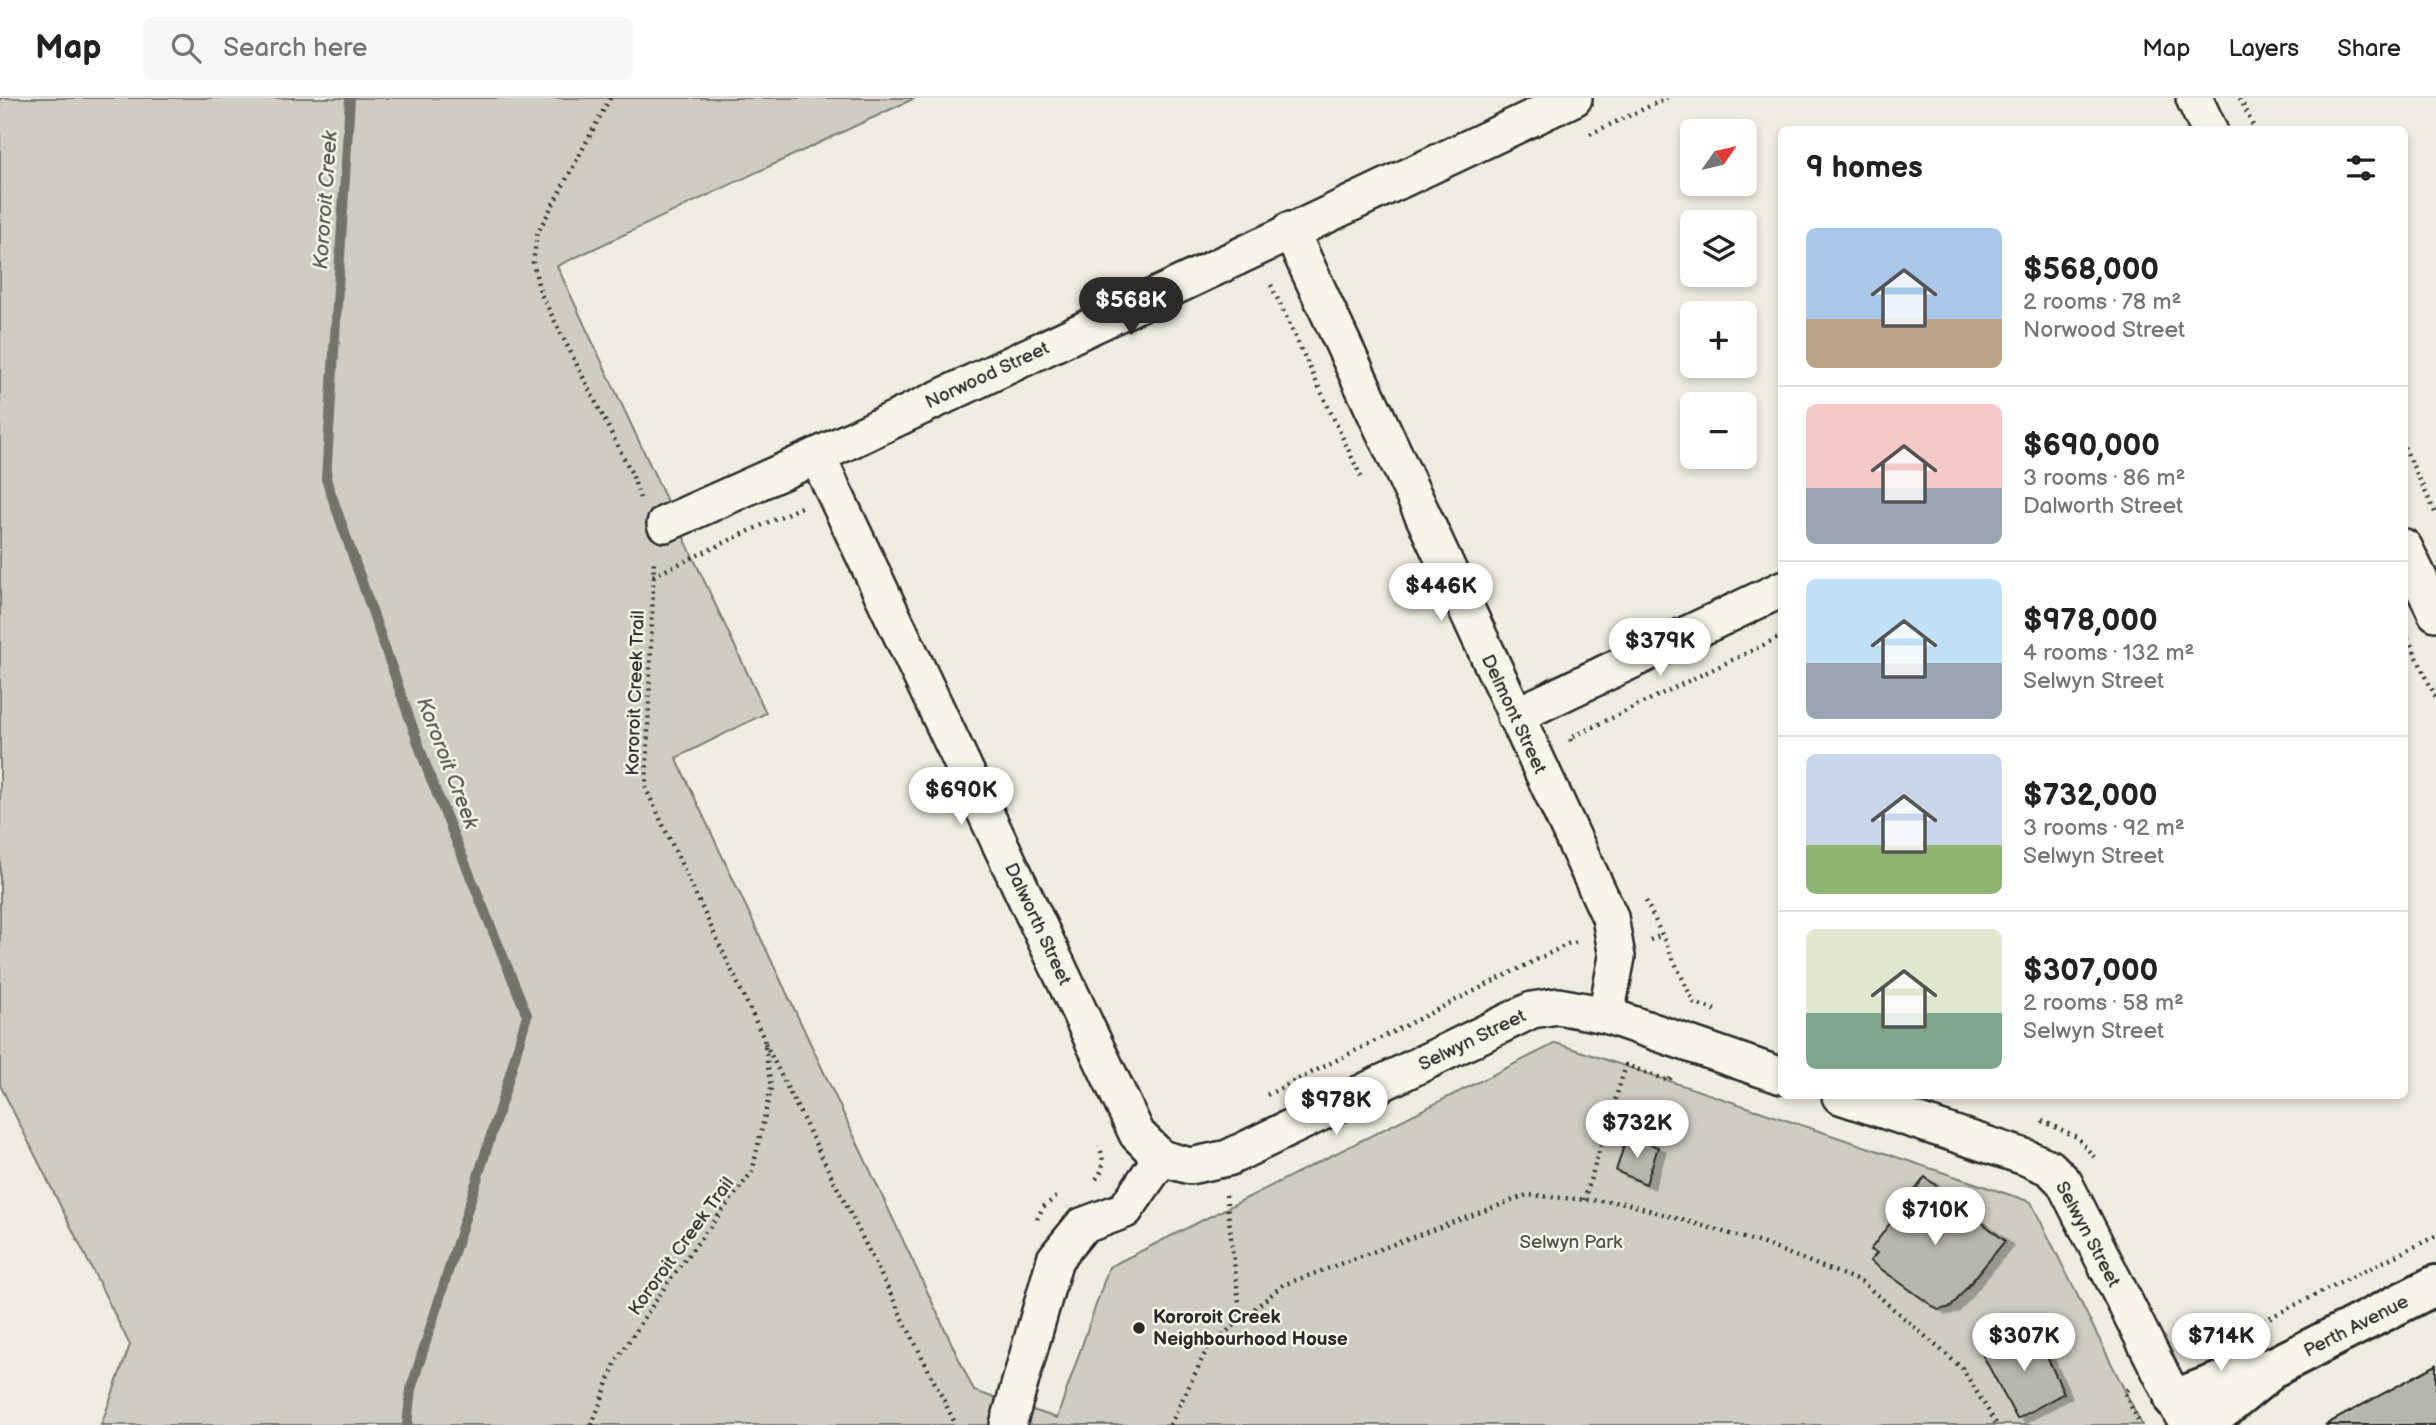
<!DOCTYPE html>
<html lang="en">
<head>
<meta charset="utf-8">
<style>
  body { margin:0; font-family:"Balsamiq Sans",sans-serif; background:#f6f6f6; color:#222; height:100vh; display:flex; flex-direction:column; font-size:26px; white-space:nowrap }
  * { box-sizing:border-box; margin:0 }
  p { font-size:23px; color:#767676 }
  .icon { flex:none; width:38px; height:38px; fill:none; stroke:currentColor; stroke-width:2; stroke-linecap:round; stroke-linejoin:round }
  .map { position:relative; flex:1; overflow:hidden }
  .sheet { position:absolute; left:1778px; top:28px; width:630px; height:973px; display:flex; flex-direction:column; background:#fff; border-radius:10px; box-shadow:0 4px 10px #0003 }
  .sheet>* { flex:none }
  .needle { width:46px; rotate:56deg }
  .fabs { position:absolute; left:1680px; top:21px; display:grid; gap:14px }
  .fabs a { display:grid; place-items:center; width:77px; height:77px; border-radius:10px; background:#fff; box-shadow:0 4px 10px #0003; font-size:35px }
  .price { position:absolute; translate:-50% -60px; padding:0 16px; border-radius:24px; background:#fff; color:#222; font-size:23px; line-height:46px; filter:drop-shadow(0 2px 4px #0008) }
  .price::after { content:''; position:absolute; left:50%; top:42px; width:21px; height:16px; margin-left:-10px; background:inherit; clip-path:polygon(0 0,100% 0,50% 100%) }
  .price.selected { background:#2b2b2b; color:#fff }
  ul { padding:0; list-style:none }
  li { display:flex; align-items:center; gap:21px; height:175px; padding:0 28px }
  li+li { border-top:2px solid #e0e0e0 }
  li span { display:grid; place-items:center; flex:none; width:196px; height:140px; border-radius:10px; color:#555 }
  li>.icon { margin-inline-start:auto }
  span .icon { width:84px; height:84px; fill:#fffc; stroke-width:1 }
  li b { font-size:30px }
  h2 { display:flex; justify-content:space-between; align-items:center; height:84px; padding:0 28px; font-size:30px }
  header { display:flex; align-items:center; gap:42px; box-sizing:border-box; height:98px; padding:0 35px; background:#fff; border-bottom:2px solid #e0e0e0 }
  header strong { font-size:33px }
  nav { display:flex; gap:38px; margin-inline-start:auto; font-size:24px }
  .search { width:490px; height:63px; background:#f6f6f6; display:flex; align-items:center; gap:18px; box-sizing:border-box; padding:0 24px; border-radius:10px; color:#767676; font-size:26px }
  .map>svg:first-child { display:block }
</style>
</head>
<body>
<header>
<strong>Map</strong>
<div class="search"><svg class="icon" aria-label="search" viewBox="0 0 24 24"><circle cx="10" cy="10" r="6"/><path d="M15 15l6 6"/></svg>Search here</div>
<nav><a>Map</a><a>Layers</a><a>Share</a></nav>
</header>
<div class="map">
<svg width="2436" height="1327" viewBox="0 0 2436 1327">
  <defs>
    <filter id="shadow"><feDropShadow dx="8" dy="4.5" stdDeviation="0" flood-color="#0004"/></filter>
  </defs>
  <rect width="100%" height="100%" fill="#efebe0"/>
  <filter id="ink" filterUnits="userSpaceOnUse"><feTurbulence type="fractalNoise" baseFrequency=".0143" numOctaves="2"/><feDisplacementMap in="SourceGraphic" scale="14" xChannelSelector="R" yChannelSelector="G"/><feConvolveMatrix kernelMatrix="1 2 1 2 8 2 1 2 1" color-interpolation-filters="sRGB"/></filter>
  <g filter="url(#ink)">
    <path fill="#cfcbc2" stroke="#7d7b76" stroke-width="2" d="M 0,0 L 915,0 L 557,168 L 766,615 L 676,660 L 974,1293 L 1057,1320 L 1109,1169 L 1556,945 L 2031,1104 L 2142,1327 L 101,1327 L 130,1247 L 0,987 Z"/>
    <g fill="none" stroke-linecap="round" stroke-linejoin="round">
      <path stroke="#74726e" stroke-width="10" d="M 350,0 L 326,381 L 430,679 L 527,917 L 505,993 L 411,1291 L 407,1327"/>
    </g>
    <g fill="#b8b5ae" stroke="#2b2b2b" stroke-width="2" filter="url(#shadow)">
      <path d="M 1627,1038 L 1658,1049 L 1646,1086 L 1616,1073 Z"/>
      <path d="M 1925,1079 L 2005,1143 L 1951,1209 L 1938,1212 L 1870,1163 L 1877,1155 L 1870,1152 Z"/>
      <path d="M 2033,1229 L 2064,1295 L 2017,1321 L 1982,1256 Z"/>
      <path d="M 2436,1267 L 2436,1327 L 2325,1327 Z"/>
    </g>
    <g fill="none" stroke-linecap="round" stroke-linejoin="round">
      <defs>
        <g id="street">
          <path d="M 2194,0 L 2209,32"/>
          <path d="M 1290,132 L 1610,819 L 1617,859 L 1606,917"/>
          <path d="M 817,358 L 1137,1036 L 1161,1060"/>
          <path d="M 665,426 L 817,358 L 1574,0"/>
          <path d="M 2404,449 L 2436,515"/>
          <path d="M 1515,618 L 1782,491"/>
          <path d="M 1840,998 L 2025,1059 L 2050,1070 L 2064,1084 L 2181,1315"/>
          <path d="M 1008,1327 L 1055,1161 L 1082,1128 L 1125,1112 L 1161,1060 L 1190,1068 L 1228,1060 L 1532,912 L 1558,908 L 1606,917 L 1782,978"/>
        </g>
        <g id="secondary">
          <path d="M 2174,1301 L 2217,1285 L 2276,1268 L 2436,1187"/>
          <path d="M 2199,1327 L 2226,1309 L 2264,1278"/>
        </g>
      </defs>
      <use href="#street" stroke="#2b2b2b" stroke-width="40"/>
      <use href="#secondary" stroke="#2b2b2b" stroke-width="44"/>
      <g stroke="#2b2b2b" stroke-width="4.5" stroke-dasharray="2 5" stroke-linecap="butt">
        <path d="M 610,0 L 537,136 L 533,165 L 540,194 L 632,376 L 640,400"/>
        <path d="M 2240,0 L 2255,32"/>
        <path d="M 1590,36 L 1667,0"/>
        <path d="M 1271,187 L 1362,381"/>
        <path d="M 2404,349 L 2436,416"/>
        <path d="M 653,478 L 801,409"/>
        <path d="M 2408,540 L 2436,600"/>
        <path d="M 1571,643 L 1570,640 L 1782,538"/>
        <path d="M 1646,803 L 1694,905 L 1715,912"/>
        <path d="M 1650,842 L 1662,837"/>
        <path d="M 765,945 L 956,1327"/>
        <path d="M 1267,997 L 1568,846 L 1579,844"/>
        <path d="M 2042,1023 L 2077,1039 L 2094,1059"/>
        <path d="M 1096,1081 C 1105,1071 1104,1060 1099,1048"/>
        <path d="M 1226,1097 L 1241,1221"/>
        <path d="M 1584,1102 L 1626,967 L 1669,983 L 1671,979"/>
        <path d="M 1037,1121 L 1043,1109 L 1059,1097"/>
        <path d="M 2232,1238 L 2436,1138"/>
        <path d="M 2128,1291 L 2124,1294 L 2140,1327"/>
        <path d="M 592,1327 L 616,1263 L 670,1181 L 752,1074 L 771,990 L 764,941 L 646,691 L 654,460"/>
        <path d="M 1170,1327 L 1208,1249 L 1283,1187 L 1527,1097 L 1625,1105 L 1761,1145 L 1862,1184 L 1962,1270 L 1997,1327"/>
      </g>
      <use href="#street" stroke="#f7f3e8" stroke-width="35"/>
      <use href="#secondary" stroke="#f7f3e8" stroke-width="38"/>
    </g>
  </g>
  <circle fill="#2b2b2b" stroke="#f7f3e8" stroke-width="2.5" cx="1139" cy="1230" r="7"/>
  <g text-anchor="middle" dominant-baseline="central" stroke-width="5" stroke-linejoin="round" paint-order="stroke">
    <g font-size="19" fill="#2b2b2b" stroke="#f7f3e8">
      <text transform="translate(987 277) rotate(-25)">Norwood Street</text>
      <text transform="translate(635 595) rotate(-88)">Kororoit Creek Trail</text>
      <text transform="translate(1514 616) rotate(65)">Delmont Street</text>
      <text transform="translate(1038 826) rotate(65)">Dalworth Street</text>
      <text transform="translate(1472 942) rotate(-26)">Selwyn Street</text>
      <text transform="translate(2088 1136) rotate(62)">Selwyn Street</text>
      <text transform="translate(681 1148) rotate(-54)">Kororoit Creek Trail</text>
      <text transform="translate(2356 1228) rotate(-27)">Perth Avenue</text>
    </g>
    <g font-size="19" fill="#545351" stroke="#f7f3e8">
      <text x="1571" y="1144">Selwyn Park</text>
    </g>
    <g font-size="19" font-weight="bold" fill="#2b2b2b" stroke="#f7f3e8" text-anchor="start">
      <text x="1153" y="1219">Kororoit Creek<tspan x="1153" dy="22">Neighbourhood House</tspan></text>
    </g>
    <g font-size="21" font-style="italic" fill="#555552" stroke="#f7f3e8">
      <text transform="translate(325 102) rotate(-86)">Kororoit Creek</text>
      <text transform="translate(448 665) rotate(69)">Kororoit Creek</text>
    </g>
  </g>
</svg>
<div class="fabs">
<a><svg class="needle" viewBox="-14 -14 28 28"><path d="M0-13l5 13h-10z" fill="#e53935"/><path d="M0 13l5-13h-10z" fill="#767676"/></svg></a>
<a><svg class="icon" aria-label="layers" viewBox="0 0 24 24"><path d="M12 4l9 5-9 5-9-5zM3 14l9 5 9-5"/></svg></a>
<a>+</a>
<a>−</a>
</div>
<b class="price selected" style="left:1131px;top:239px">$568K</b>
<b class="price" style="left:1441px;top:525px">$446K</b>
<b class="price" style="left:1660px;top:580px">$379K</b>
<b class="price" style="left:961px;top:729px">$690K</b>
<b class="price" style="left:1336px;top:1039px">$978K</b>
<b class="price" style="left:1637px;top:1062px">$732K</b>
<b class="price" style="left:1935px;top:1149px">$710K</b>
<b class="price" style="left:2024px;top:1275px">$307K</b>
<b class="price" style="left:2221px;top:1275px">$714K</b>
<section class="sheet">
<h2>9 homes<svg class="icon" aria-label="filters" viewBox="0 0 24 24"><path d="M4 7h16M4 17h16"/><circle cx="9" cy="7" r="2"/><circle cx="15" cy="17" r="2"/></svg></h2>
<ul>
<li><span style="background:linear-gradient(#a9c7e8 65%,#b9a48a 0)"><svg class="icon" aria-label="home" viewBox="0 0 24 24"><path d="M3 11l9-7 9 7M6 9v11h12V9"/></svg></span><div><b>$568,000</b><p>2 rooms · 78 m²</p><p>Norwood Street</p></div></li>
<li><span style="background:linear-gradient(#f6c9c9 60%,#9aa5b1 0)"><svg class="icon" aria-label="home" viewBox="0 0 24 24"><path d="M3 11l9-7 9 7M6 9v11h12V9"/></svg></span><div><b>$690,000</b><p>3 rooms · 86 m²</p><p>Dalworth Street</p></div></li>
<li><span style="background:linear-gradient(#bfe0f5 60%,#9aa5b1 0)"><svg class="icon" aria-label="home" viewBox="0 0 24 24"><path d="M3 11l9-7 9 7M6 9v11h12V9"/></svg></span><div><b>$978,000</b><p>4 rooms · 132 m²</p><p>Selwyn Street</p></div></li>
<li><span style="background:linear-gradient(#c9d6e8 65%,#8fb573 0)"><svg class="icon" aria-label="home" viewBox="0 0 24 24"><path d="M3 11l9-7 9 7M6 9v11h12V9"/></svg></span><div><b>$732,000</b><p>3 rooms · 92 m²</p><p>Selwyn Street</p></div></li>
<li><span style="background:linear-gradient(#dfe7d0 60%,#7fa58c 0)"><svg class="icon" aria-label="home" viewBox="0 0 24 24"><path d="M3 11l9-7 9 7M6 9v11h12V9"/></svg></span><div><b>$307,000</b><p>2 rooms · 58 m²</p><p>Selwyn Street</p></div></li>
</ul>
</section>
</div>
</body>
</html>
